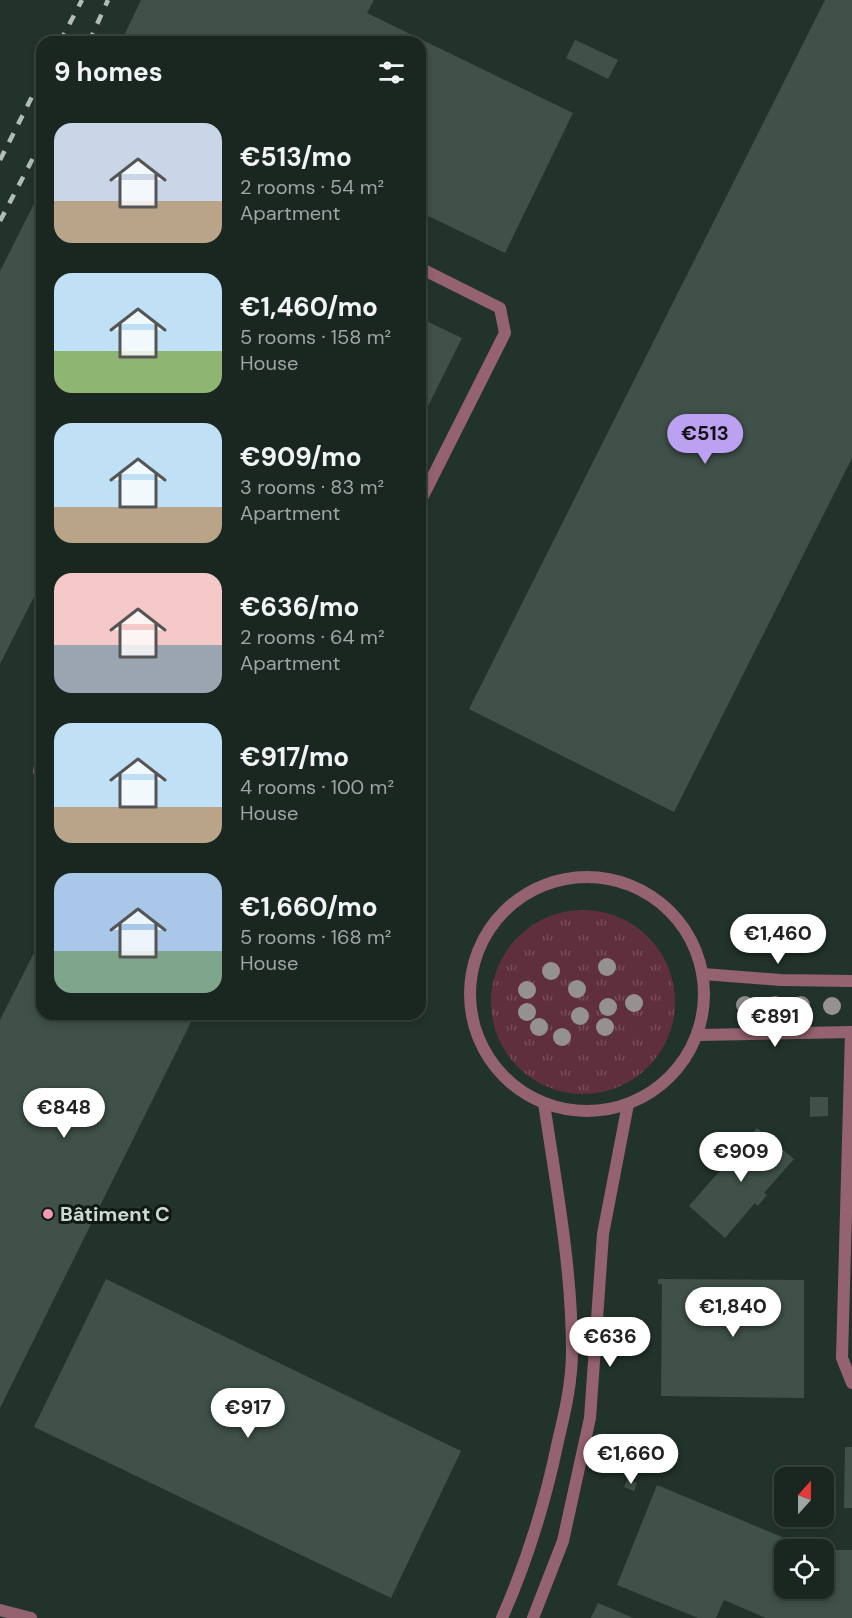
<!DOCTYPE html>
<html lang="en">
<head>
<meta charset="utf-8">
<style>
  body { margin:0; font-family:"DM Sans",sans-serif; background:#232e29; color:#f1f3f6; height:100vh; display:flex; flex-direction:column; font-size:22px; white-space:nowrap }
  * { box-sizing:border-box; margin:0 }
  p { font-size:20px; color:#9fa5a5 }
  .icon { flex:none; width:33px; height:33px; fill:none; stroke:currentColor; stroke-width:2; stroke-linecap:round; stroke-linejoin:round }
  .map { position:relative; flex:1; overflow:hidden }
  .drawer { position:absolute; left:36px; top:36px; width:390px; height:984px; display:flex; flex-direction:column; background:#1a2620; border-radius:18px; box-shadow:0 3px 9px #0003,0 0 0 2px #38433e }
  .drawer>* { flex:none }
  .needle { width:39px; rotate:21deg }
  .fabs { position:absolute; left:774px; top:1467px; display:grid; gap:12px }
  .fabs a { display:grid; place-items:center; width:60px; height:60px; border-radius:12px; background:#1a2620; box-shadow:0 3px 9px #0003,0 0 0 2px #38433e; font-size:30px }
  .price { position:absolute; translate:-50% -51px; padding:0 14px; border-radius:21px; background:#fff; color:#222; font-size:20px; line-height:39px; filter:drop-shadow(0 2px 3px #0008) }
  .price::after { content:''; position:absolute; left:50%; top:36px; width:18px; height:14px; margin-left:-9px; background:inherit; clip-path:polygon(0 0,100% 0,50% 100%) }
  .price.on { background:#bca0f2; color:#111 }
  ul { padding:0; list-style:none }
  li { display:flex; align-items:center; gap:18px; height:150px; padding:0 18px }
  li span { display:grid; place-items:center; flex:none; width:168px; height:120px; border-radius:18px; color:#555 }
  li>.icon { margin-inline-start:auto }
  span .icon { width:72px; height:72px; fill:#fffc; stroke-width:1 }
  li b { font-size:26px }
  h2 { display:flex; justify-content:space-between; align-items:center; height:72px; padding:0 18px; font-size:26px }
  .map>svg:first-child { display:block }
</style>
</head>
<body>
<div class="map">
<svg width="852" height="1618" viewBox="0 0 852 1618">
  <defs>
    <pattern id="grass-tufts" width="24" height="20" patternUnits="userSpaceOnUse" patternTransform="scale(1.5)"><rect width="24" height="20" fill="#602f3d"/><path d="M3 7l-1-3M5 7V3M7 7l1-3M15 17l-1-3M17 17v-4M19 17l1-3" fill="none" stroke="#764d58"/></pattern>
  </defs>
  <rect width="100%" height="100%" fill="#22332b"/>
  <circle fill="url(#grass-tufts)" cx="583" cy="1002" r="92"/>
  <g fill="#3f5148">
    <path d="M 141,0 L 374,0 L 367,13 L 573,113 L 505,253 L 420,212 L 420,42 L 121,42 Z"/>
    <path d="M 825,0 L 852,0 L 852,458 L 674,812 L 469,709 Z"/>
    <path d="M 575,40 L 618,60 L 608,79 L 566,58 Z"/>
    <path d="M 42,188 L 42,581 L 0,664 L 0,271 Z"/>
    <path d="M 420,318 L 462,338 L 420,422 Z"/>
    <path d="M 42,937 L 42,1014 L 195,1014 L 0,1408 L 0,1020 Z"/>
    <path d="M 810,1097 L 828,1097 L 828,1116 L 810,1117 Z"/>
    <path d="M 757,1128 L 794,1159 L 764,1193 L 767,1195 L 758,1206 L 755,1203 L 725,1238 L 689,1206 Z"/>
    <path d="M 106,1279 L 461,1451 L 391,1598 L 34,1427 Z"/>
    <path d="M 658,1279 L 804,1280 L 804,1398 L 661,1396 L 662,1284 L 658,1284 Z"/>
    <path d="M 845,1447 L 852,1447 L 852,1508 L 844,1508 Z"/>
    <path d="M 628,1478 L 637,1483 L 634,1491 L 624,1487 Z"/>
    <path d="M 657,1485 L 811,1549 L 784,1550 L 784,1588 L 824,1588 L 824,1550 L 852,1550 L 852,1618 L 766,1618 L 724,1600 L 716,1618 L 698,1618 L 617,1585 Z"/>
    <path d="M 598,1603 L 610,1608 L 633,1618 L 591,1618 Z"/>
  </g>
  <g fill="none" stroke-linecap="round" stroke-linejoin="round">
    <g stroke="#95626f" stroke-width="12">
      <path d="M 420,268 L 500,308 L 505,333 L 420,502"/>
      <path d="M 42,755 L 39,771 L 42,783"/>
      <path d="M 851,1032 L 842,1358 L 852,1383"/>
    </g>
    <g stroke="#95626f" stroke-width="12">
      <circle cx="587" cy="994" r="117"/>
      <path d="M 703,974 L 781,980 L 852,981"/>
      <path d="M 698,1035 L 852,1032"/>
      <path d="M 0,1610 L 31,1618"/>
      <path d="M 502,1618 C 528,1559 545,1504 558,1441 C 565,1412 572,1382 572,1351 C 572,1268 556,1185 544,1103"/>
      <path d="M 533,1618 L 563,1541 L 590,1418 L 603,1234 L 628,1104"/>
    </g>
    <g stroke="#b2bdb8" stroke-width="4.5" stroke-dasharray="10 10" stroke-linecap="butt">
      <path d="M 60,42 L 82,0"/>
      <path d="M 89,42 L 108,0"/>
      <path d="M 0,160 L 42,77"/>
      <path d="M 0,221 L 42,141"/>
    </g>
  </g>
  <g fill="#959190">
    <circle cx="607" cy="967" r="9"/>
    <circle cx="551" cy="971" r="9"/>
    <circle cx="577" cy="989" r="9"/>
    <circle cx="527" cy="990" r="9"/>
    <circle cx="634" cy="1003" r="9"/>
    <circle cx="745" cy="1005" r="9"/>
    <circle cx="775" cy="1005" r="9"/>
    <circle cx="801" cy="1005" r="9"/>
    <circle cx="832" cy="1006" r="9"/>
    <circle cx="608" cy="1007" r="9"/>
    <circle cx="527" cy="1012" r="9"/>
    <circle cx="580" cy="1016" r="9"/>
    <circle cx="539" cy="1027" r="9"/>
    <circle cx="605" cy="1027" r="9"/>
    <circle cx="562" cy="1037" r="9"/>
  </g>
  <circle fill="#f19ab1" stroke="#111915" stroke-width="2" cx="48" cy="1214" r="6"/>
  <g text-anchor="middle" dominant-baseline="central" stroke-width="6" stroke-linejoin="round" paint-order="stroke">
    <g font-size="20" font-weight="bold" fill="#cfd9d4" stroke="#111915" text-anchor="start">
      <text x="60" y="1214">Bâtiment C</text>
    </g>
  </g>
</svg>
<div class="fabs">
<a><svg class="needle" viewBox="-14 -14 28 28"><path d="M0-13l5 13h-10z" fill="#e53935"/><path d="M0 13l5-13h-10z" fill="#9fa5a5"/></svg></a>
<a><svg class="icon" aria-label="locate" viewBox="0 0 24 24"><circle cx="12" cy="12" r="6"/><path d="M12 2v4M12 18v4M2 12h4M18 12h4"/></svg></a>
</div>
<b class="price on" style="left:705px;top:465px">€513</b>
<b class="price" style="left:778px;top:965px">€1,460</b>
<b class="price" style="left:775px;top:1048px">€891</b>
<b class="price" style="left:64px;top:1139px">€848</b>
<b class="price" style="left:741px;top:1183px">€909</b>
<b class="price" style="left:733px;top:1338px">€1,840</b>
<b class="price" style="left:610px;top:1368px">€636</b>
<b class="price" style="left:248px;top:1439px">€917</b>
<b class="price" style="left:631px;top:1485px">€1,660</b>
<section class="drawer">
<h2>9 homes<svg class="icon" aria-label="filters" viewBox="0 0 24 24"><path d="M4 7h16M4 17h16"/><circle cx="9" cy="7" r="2"/><circle cx="15" cy="17" r="2"/></svg></h2>
<ul>
<li><span style="background:linear-gradient(#c9d6e8 65%,#b9a48a 0)"><svg class="icon" aria-label="home" viewBox="0 0 24 24"><path d="M3 11l9-7 9 7M6 9v11h12V9"/></svg></span><div><b>€513/mo</b><p>2 rooms · 54 m²</p><p>Apartment</p></div></li>
<li><span style="background:linear-gradient(#bfe0f5 65%,#8fb573 0)"><svg class="icon" aria-label="home" viewBox="0 0 24 24"><path d="M3 11l9-7 9 7M6 9v11h12V9"/></svg></span><div><b>€1,460/mo</b><p>5 rooms · 158 m²</p><p>House</p></div></li>
<li><span style="background:linear-gradient(#bfe0f5 70%,#b9a48a 0)"><svg class="icon" aria-label="home" viewBox="0 0 24 24"><path d="M3 11l9-7 9 7M6 9v11h12V9"/></svg></span><div><b>€909/mo</b><p>3 rooms · 83 m²</p><p>Apartment</p></div></li>
<li><span style="background:linear-gradient(#f6c9c9 60%,#9aa5b1 0)"><svg class="icon" aria-label="home" viewBox="0 0 24 24"><path d="M3 11l9-7 9 7M6 9v11h12V9"/></svg></span><div><b>€636/mo</b><p>2 rooms · 64 m²</p><p>Apartment</p></div></li>
<li><span style="background:linear-gradient(#bfe0f5 70%,#b9a48a 0)"><svg class="icon" aria-label="home" viewBox="0 0 24 24"><path d="M3 11l9-7 9 7M6 9v11h12V9"/></svg></span><div><b>€917/mo</b><p>4 rooms · 100 m²</p><p>House</p></div></li>
<li><span style="background:linear-gradient(#a9c7e8 65%,#7fa58c 0)"><svg class="icon" aria-label="home" viewBox="0 0 24 24"><path d="M3 11l9-7 9 7M6 9v11h12V9"/></svg></span><div><b>€1,660/mo</b><p>5 rooms · 168 m²</p><p>House</p></div></li>
</ul>
</section>
</div>
</body>
</html>
